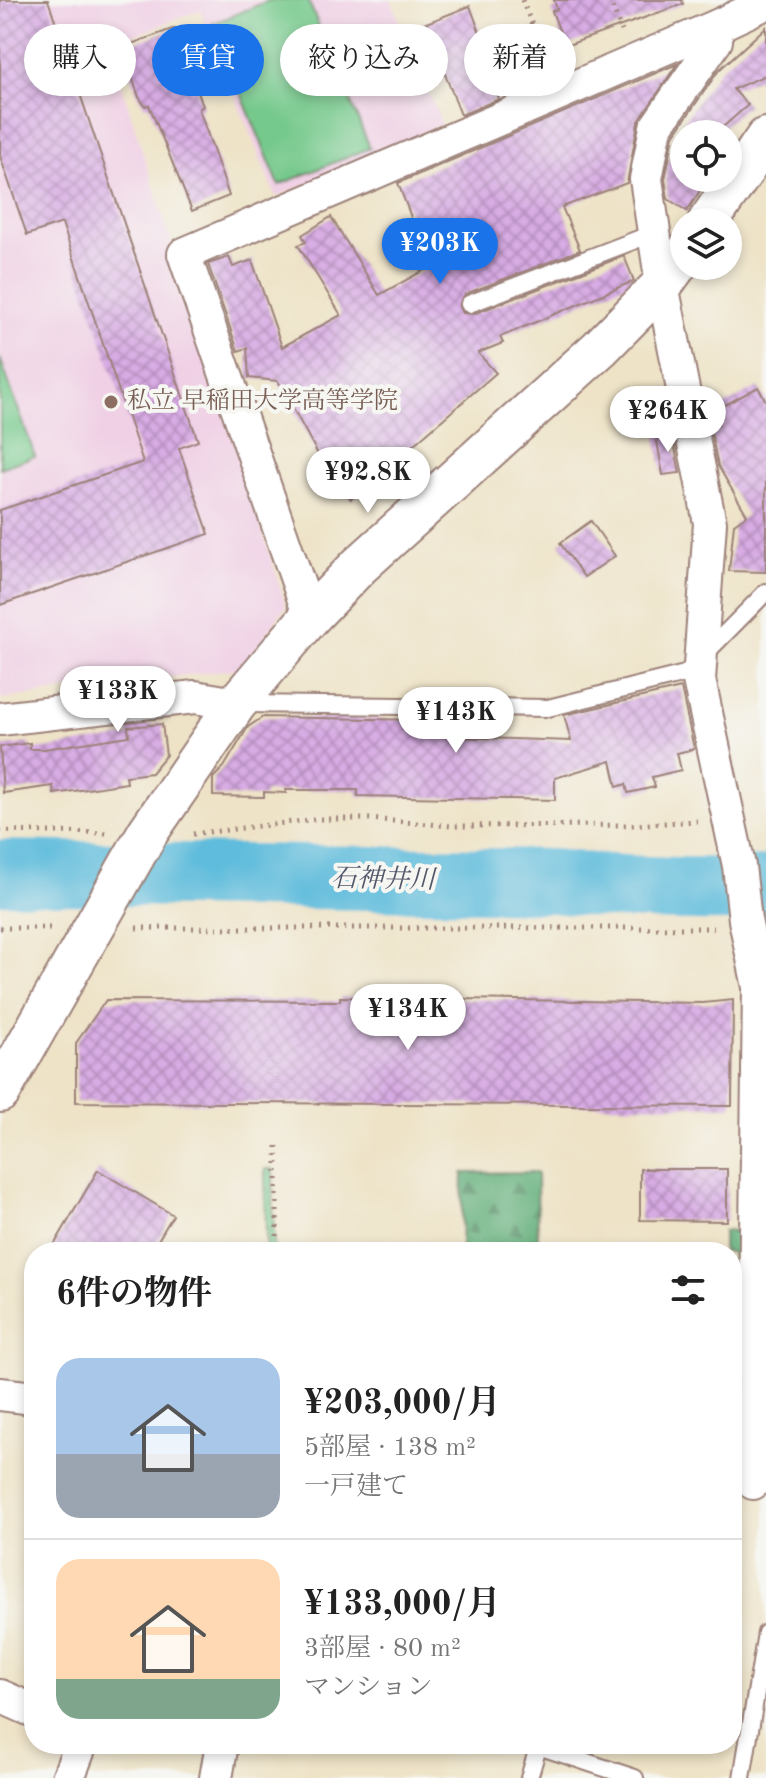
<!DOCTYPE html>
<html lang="ja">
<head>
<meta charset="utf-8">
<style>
  body { margin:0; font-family:"Old Standard TT","Noto Serif JP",serif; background:#f6f6f6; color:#222; height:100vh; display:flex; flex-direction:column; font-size:30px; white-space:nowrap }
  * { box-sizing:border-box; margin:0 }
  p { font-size:26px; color:#767676 }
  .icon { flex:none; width:44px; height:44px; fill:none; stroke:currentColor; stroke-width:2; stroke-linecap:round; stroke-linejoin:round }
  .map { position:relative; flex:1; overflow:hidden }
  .panel { position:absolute; left:24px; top:1242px; width:718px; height:512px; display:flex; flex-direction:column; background:#fff; border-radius:32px; box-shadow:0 4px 12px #0003 }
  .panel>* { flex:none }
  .banner { position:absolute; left:24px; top:24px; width:718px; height:72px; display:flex; gap:16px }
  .buttons { position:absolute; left:670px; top:120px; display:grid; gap:16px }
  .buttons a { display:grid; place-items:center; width:72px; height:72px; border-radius:50%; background:#fff; box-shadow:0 4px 12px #0003; font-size:40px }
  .price { position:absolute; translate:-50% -68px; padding:0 18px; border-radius:28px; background:#fff; color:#222; font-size:26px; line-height:52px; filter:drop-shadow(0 2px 4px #0008) }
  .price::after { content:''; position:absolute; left:50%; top:48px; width:24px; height:18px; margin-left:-12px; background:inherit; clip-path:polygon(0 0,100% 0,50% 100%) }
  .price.on { background:#1a73e8; color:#fff }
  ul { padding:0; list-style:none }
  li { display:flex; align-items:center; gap:24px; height:200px; padding:0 32px }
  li+li { border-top:2px solid #e0e0e0 }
  li span { display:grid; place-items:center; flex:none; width:224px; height:160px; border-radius:24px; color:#555 }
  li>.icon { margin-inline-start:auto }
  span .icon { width:96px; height:96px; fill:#fffc; stroke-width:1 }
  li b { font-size:34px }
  h2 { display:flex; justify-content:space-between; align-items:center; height:96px; padding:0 32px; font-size:34px }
  .chip { padding:0 28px; border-radius:36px; background:#fff; box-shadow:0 4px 12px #0003; font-size:28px; line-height:72px }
  .chip.on { background:#1a73e8; color:#fff }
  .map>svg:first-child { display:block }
</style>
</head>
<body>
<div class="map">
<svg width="766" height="1778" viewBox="0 0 766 1778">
  <defs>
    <pattern id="grass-tufts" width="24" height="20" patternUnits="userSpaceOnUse" patternTransform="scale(2)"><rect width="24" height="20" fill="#76c98c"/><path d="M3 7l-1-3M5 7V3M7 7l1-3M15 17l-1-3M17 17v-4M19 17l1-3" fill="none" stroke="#68ac79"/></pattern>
    <pattern id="forest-firs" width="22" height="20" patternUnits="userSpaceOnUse" patternTransform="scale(2)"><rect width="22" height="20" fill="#60ad78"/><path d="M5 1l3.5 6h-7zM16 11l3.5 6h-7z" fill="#518c63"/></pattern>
    <pattern id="building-cross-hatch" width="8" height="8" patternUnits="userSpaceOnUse" patternTransform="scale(2)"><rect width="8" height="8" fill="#d8ace4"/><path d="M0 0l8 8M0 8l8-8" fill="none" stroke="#b18bb9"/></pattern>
  </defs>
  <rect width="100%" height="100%" fill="#f6f6f2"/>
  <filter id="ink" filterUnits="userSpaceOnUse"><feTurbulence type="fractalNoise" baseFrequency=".0125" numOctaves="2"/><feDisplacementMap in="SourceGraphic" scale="16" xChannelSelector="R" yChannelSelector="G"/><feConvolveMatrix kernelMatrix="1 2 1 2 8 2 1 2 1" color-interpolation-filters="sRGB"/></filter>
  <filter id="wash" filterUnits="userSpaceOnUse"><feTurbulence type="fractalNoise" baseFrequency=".006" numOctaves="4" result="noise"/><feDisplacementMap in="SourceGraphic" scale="32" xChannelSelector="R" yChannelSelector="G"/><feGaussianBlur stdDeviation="1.8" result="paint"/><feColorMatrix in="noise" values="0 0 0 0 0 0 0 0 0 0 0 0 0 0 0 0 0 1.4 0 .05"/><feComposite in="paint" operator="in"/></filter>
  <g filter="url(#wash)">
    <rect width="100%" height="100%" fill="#eee3c7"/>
    <path fill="#f0d0e5" d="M 0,0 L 391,0 L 442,125 L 276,197 L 200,10 L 109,45 L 286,606 L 243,668 L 0,699 Z"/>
    <path fill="url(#grass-tufts)" stroke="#60745c" stroke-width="2" d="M 265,1169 L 273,1169 L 274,1252 L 266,1252 Z"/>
    <g fill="url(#forest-firs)" stroke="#556652" stroke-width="2">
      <path d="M 537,1172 L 538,1252 L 461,1252 L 463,1173 Z"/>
      <path d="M 737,1230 L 740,1399 L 732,1438 L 732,1252 L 723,1252 L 723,1231 Z"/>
    </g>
    <g fill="#76c98c" stroke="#60745c" stroke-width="2">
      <path d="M 270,0 L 308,0 L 370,148 L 279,185 L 212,24 Z"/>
      <path d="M 0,358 L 35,456 L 0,468 Z"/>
    </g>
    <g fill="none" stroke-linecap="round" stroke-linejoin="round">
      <path stroke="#5ebcdc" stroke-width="64" d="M 0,872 L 553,881 C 624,889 694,891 766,888"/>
    </g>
    <g id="blocks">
      <g fill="url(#building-cross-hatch)">
        <path d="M 0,0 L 48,0 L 198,441 L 179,448 L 209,534 L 0,605 L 0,510 L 143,462 L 62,223 L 27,235 L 0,156 Z"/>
        <path d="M 554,0 L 682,0 L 683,4 L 565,46 L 552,11 L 557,9 Z"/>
        <path d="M 470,6 L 489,57 L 484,59 L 499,99 L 461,115 L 445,74 L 440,76 L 421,25 Z"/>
        <path d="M 766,27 L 766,75 L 733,89 L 748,105 L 715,134 L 684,134 L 684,178 L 708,178 L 687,211 L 668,199 L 665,179 L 674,135 L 719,70 Z"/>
        <path d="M 175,28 L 203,106 L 199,109 L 229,196 L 192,211 L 149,105 L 145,106 L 139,97 L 123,52 L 133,48 L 131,44 Z"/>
        <path d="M 677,64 L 638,123 L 627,183 L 562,207 L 580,250 L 465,294 L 459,307 L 463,313 L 473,314 L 624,256 L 634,281 L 500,337 L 503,343 L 478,353 L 496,373 L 351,499 L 320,458 L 278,381 L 249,378 L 247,348 L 238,351 L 208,264 L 229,257 L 233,267 L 252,260 L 282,347 L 341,315 L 298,245 L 306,242 L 302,235 L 331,217 L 379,295 L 430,267 L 398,183 Z"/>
        <path d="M 758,387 L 766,401 L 766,572 L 729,571 L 734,524 L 747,515 L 718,466 L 710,427 L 719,425 L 712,412 Z"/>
        <path d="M 672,433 L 680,473 L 663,475 L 656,436 Z"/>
        <path d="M 591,521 L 615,556 L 584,577 L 560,543 Z"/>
        <path d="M 681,688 L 694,749 L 677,753 L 681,770 L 652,777 L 655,787 L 628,793 L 626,784 L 617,787 L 611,761 L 555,778 L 555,800 L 358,796 L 358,790 L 286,790 L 286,793 L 264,792 L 264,797 L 213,796 L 213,778 L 224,767 L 248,727 L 263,717 L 423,720 L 422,736 L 571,741 L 564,715 Z"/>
        <path d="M 162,724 L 166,755 L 151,773 L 126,776 L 127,783 L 54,794 L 53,786 L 3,793 L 0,747 L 30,743 L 30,749 L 44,749 L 129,736 L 128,727 Z"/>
        <path d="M 340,997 L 703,1003 L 733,1000 L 732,1106 L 76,1102 L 76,1043 L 106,1000 L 340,1001 Z"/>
        <path d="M 640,1169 L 727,1169 L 727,1221 L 640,1220 Z"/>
        <path d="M 98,1170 L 173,1215 L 151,1252 L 50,1252 Z"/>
      </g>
    </g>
  </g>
  <g filter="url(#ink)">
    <use href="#blocks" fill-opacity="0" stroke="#9c8179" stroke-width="2"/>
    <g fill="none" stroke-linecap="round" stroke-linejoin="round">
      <defs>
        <g id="service">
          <path d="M 469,304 L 654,233"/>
          <path d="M 242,704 L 548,708 L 685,674 L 766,592"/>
          <path d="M 517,1744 L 538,1746 L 635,1778"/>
          <path d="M 529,1778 L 539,1744"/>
          <path d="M 742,1778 L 766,1633"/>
        </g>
        <g id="minor">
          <path d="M 310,617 L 184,254 L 717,26"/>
          <path d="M 0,719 L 195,697 L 236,704"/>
          <path d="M 0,1394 L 34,1398"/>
          <path d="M 753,1483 L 759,987 L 745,920 L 739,866 L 699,680 L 710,523 L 662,285 L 646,179 L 656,127 L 716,41 L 717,26 L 766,3"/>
          <path d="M 0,1696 L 34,1711"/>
          <path d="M 68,1778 L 81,1744"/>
          <path d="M 216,1778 L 222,1744"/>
        </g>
        <g id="tertiary">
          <path d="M 708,222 L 766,138"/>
          <path d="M 0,1092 L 148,832 L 236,704 L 310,617 L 359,566 L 600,348 L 662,285 L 684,255"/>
        </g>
      </defs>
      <use href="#service" stroke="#9c8179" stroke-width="20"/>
      <use href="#minor" stroke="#9c8179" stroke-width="36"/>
      <use href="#tertiary" stroke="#9c8179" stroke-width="44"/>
      <g stroke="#9c8179" stroke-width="5" stroke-dasharray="2 6" stroke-linecap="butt">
        <path d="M 522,0 L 547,62"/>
        <path d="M 609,0 L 622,31"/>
        <path d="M 0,831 L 107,833"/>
        <path d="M 193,834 L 318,819 L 369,819 L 452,826 L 634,825 L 697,821"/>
        <path d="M 0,928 L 50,928"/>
        <path d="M 136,928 L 714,928"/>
        <path d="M 277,1252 L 277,1143"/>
      </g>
      <use href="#service" stroke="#fff" stroke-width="16"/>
      <use href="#minor" stroke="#fff" stroke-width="32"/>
      <use href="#tertiary" stroke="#fff" stroke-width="40"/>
    </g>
  </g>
  <circle fill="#8d6e63" stroke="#f6f6f2" stroke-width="3" cx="111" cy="402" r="8"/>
  <g text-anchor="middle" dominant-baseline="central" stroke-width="8" stroke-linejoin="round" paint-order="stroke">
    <g font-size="24" fill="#785e54" stroke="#f6f6f2" text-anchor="start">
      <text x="127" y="402">私立 早稲田大学高等学院</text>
    </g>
    <g font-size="26" font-style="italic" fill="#515669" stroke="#f6f6f2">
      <text transform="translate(383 880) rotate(1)">石神井川</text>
    </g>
  </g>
</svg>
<div class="buttons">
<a><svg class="icon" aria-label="locate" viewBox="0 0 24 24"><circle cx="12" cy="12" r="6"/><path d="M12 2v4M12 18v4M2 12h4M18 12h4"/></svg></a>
<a><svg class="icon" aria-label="layers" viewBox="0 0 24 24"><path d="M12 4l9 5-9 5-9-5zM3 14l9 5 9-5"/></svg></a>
</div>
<b class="price on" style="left:440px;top:286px">¥203K</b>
<b class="price" style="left:668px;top:454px">¥264K</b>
<b class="price" style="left:368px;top:515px">¥92.8K</b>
<b class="price" style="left:118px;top:734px">¥133K</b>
<b class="price" style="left:456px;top:755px">¥143K</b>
<b class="price" style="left:408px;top:1052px">¥134K</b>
<div class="banner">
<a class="chip">購入</a>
<a class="chip on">賃貸</a>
<a class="chip">絞り込み</a>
<a class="chip">新着</a>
</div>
<section class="panel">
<h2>6件の物件<svg class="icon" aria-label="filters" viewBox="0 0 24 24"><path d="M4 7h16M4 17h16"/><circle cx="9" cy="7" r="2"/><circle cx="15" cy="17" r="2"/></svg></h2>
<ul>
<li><span style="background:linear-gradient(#a9c7e8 60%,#9aa5b1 0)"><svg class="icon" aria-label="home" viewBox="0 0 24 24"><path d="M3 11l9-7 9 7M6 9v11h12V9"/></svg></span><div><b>¥203,000/月</b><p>5部屋 · 138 m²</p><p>一戸建て</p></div></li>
<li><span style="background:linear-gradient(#ffd9b3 75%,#7fa58c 0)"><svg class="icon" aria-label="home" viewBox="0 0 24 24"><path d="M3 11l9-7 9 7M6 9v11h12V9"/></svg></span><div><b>¥133,000/月</b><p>3部屋 · 80 m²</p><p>マンション</p></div></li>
</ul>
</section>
</div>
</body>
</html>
